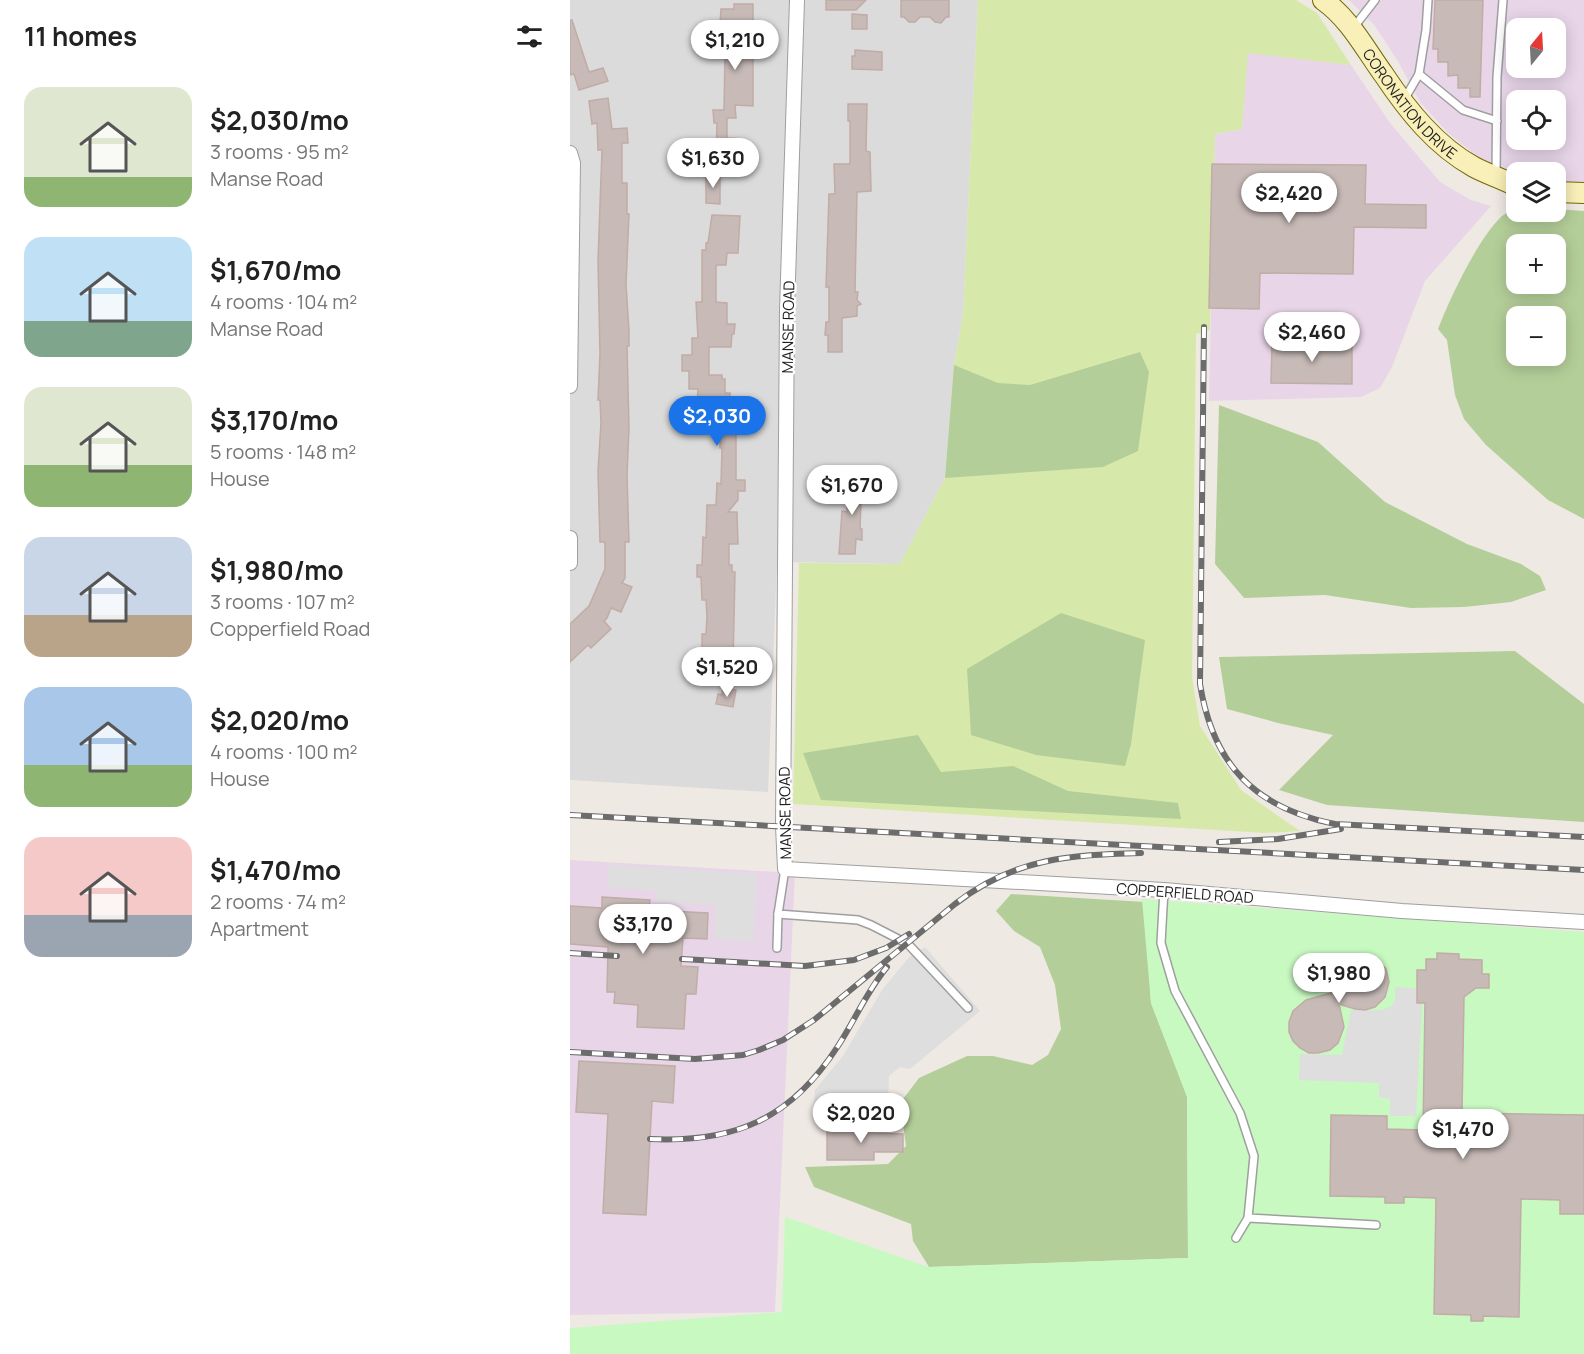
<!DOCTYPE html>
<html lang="en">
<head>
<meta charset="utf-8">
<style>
  body { margin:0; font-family:Manrope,sans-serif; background:#f2f2f2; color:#222; height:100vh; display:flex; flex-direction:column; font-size:22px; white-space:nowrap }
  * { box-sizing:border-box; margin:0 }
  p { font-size:20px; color:#767676 }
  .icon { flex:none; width:33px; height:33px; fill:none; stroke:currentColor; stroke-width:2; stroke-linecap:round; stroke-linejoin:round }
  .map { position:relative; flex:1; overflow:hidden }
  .drawer { display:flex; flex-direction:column; background:#fff; width:570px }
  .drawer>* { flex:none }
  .needle { width:39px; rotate:18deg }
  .fabs { position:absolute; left:936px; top:18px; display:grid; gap:12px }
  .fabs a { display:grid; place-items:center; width:60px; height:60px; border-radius:12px; background:#fff; box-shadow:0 3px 15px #0003; font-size:30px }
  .price { position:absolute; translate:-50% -51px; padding:0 14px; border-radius:21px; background:#fff; color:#222; font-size:20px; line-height:39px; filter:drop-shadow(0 2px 3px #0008) }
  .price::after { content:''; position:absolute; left:50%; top:36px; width:18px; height:14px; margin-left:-9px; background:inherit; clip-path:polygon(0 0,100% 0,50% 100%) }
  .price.selected { background:#1a73e8; color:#fff }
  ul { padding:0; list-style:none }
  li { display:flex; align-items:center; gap:18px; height:150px; padding:0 24px }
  li span { display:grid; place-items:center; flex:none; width:168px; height:120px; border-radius:18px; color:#555 }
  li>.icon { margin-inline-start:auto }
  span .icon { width:72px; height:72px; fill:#fffc; stroke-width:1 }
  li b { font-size:26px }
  h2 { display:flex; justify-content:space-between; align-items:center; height:72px; padding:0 24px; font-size:26px }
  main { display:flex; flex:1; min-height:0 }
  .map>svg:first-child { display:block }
</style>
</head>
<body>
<main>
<section class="drawer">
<h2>11 homes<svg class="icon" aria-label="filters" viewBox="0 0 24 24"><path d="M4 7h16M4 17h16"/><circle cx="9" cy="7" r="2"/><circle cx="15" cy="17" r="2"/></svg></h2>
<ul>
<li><span style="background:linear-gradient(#dfe7d0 75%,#8fb573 0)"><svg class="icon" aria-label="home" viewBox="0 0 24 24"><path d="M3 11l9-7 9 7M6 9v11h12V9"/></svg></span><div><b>$2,030/mo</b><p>3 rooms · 95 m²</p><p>Manse Road</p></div></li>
<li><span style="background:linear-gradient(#bfe0f5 70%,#7fa58c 0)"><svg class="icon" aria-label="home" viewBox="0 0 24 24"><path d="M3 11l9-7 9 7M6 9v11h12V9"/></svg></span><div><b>$1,670/mo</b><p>4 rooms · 104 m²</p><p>Manse Road</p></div></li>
<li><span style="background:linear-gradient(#dfe7d0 65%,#8fb573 0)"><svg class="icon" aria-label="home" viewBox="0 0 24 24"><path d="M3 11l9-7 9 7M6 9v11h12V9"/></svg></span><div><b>$3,170/mo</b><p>5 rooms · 148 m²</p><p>House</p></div></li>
<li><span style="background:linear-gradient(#c9d6e8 65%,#b9a48a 0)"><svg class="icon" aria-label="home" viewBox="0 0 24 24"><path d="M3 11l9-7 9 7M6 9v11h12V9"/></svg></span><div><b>$1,980/mo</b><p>3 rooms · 107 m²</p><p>Copperfield Road</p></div></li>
<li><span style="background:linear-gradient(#a9c7e8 65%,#8fb573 0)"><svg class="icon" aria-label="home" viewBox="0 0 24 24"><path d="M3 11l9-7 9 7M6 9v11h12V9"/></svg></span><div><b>$2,020/mo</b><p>4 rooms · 100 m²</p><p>House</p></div></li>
<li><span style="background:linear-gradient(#f6c9c9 65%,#9aa5b1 0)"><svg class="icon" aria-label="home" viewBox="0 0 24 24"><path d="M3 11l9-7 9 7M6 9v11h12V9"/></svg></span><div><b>$1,470/mo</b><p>2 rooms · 74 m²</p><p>Apartment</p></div></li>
</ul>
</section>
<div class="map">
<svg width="1014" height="1354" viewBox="0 0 1014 1354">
  <rect width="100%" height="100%" fill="#efe9e4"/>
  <path fill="#dcdbdb" d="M 0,0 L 408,0 L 393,315 L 384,365 L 375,478 L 330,564 L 207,562 L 198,792 L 0,780 Z"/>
  <g fill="#e8d6e8" fill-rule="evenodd">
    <path d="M 779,0 L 1014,0 L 1014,185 L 986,184 L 986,172 L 946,172 L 946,176 L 914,162 L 878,133 L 850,102 L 829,63 L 805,26 ZM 946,28 L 986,28 L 986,68 L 946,68 ZM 946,100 L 986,100 L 986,140 L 946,140 Z"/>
    <path d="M 677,52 L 781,65 L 820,123 L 870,182 L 901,200 L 921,206 L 855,281 L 822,367 L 810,388 L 791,397 L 639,401 L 645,134 L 672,129 Z"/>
    <path d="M 0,860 L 225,873 L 205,1312 L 0,1315 Z"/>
  </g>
  <path fill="#d6e9aa" d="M 408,0 L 726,0 L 747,13 L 781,65 L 678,53 L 672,129 L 645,134 L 640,330 L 626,334 L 622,677 L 630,726 L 671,790 L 730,831 L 695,833 L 223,804 L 229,563 L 330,564 L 375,478 L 384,365 L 393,315 Z"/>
  <g fill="#b4ce99" fill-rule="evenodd">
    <path d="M 946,209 L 946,212 L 986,212 L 986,209 L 1014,211 L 1014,519 L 978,500 L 916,445 L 894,419 L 885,395 L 877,340 L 868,329 C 880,298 907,241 930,218 C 934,213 941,212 946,209 ZM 986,244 L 986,284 L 946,284 L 946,244 ZM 986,316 L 986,356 L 946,356 L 946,316 Z"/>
    <path d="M 570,352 L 579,372 L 568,451 L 533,467 L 375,478 L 384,365 L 428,383 L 460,385 Z"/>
    <path d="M 649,405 L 748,442 L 815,502 L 897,544 L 951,564 L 970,576 L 976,590 L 941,602 L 894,607 L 841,608 L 755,595 L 674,598 L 645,564 Z"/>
    <path d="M 491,613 L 575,640 L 561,744 L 555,766 L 466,755 L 401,735 L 397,669 Z"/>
    <path d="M 945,651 L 1014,704 L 1014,822 L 757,805 L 709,790 L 763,735 L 708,723 L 657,709 L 649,657 Z"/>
    <path d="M 348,735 L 371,772 L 443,766 L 498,791 L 608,803 L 611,819 L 251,800 L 233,753 Z"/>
    <path d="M 441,894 L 575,902 L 581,1003 L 617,1096 L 618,1258 L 359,1267 L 343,1241 L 341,1224 L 244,1187 L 235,1167 L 318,1164 L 336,1146 L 330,1103 L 349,1078 L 397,1056 L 423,1056 L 462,1065 L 478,1055 L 491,1029 L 485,985 L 470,947 L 444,931 L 426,911 Z"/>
  </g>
  <path fill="#c8f9c1" d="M 572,899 L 1014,932 L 1014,1354 L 0,1354 L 0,1328 L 212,1312 L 215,1217 L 359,1267 L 618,1258 L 617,1097 L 581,1003 Z"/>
  <g fill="#dedede">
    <path d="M 38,865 L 187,874 L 183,942 L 145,939 L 146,905 L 86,901 L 87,891 L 37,888 Z"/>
    <path d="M 355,947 L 410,1011 L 340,1069 L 330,1067 L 319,1076 L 317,1123 L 252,1118 L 251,1109 L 244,1108 L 245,1090 L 273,1056 L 312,990 L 340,956 Z"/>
    <path d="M 825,987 L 853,989 L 846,1116 L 820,1116 L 820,1099 L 809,1097 L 809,1083 L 729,1080 L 730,1054 L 772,1055 L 781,1010 L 812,1010 L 822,1006 L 825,1000 Z"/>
  </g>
  <g fill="#c7bab7" stroke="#c1aca6" stroke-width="1.5">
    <path d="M 256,0 L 296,0 L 286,10 L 256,10 Z"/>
    <path d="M 331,0 L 379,0 L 379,17 L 376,17 L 371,23 L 365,22 L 360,17 L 350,17 L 345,22 L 339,22 L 334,17 L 331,17 Z"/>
    <path d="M 865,0 L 913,0 L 910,97 L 900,97 L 900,88 L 888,88 L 888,75 L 878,76 L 878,62 L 868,62 L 868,49 L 863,49 Z"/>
    <path d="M 164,4 L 183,4 L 183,106 L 165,105 L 166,118 L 157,118 L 157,138 L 172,139 L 171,152 L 161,152 L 160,155 L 146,155 L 147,123 L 144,123 L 143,110 L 154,110 L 155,52 L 148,52 L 151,9 L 164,9 Z"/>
    <path d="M 282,14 L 297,15 L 297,29 L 282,29 Z"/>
    <path d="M 0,20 L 2,20 L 19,72 L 33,68 L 38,81 L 9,90 L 4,74 L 0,75 Z"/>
    <path d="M 285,50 L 312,52 L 312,70 L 282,69 L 282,56 L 285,56 Z"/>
    <path d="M 38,98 L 42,129 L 57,128 L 58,143 L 52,143 L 52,183 L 57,183 L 57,214 L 59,214 L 56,284 L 59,331 L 59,346 L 57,346 L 59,427 L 57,476 L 59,542 L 55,542 L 55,578 L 52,583 L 62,587 L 51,612 L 41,608 L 37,618 L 34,621 L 41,629 L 21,648 L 18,645 L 0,662 L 0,624 L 19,606 L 35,569 L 35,542 L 30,542 L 28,471 L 31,423 L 30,400 L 28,400 L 30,354 L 28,260 L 32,150 L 28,150 L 27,123 L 22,124 L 19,101 Z"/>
    <path d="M 278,104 L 297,104 L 296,151 L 300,152 L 301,191 L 287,192 L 285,292 L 288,292 L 287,300 L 291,304 L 287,306 L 287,316 L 272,318 L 272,352 L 258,352 L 258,335 L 255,335 L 256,322 L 259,322 L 259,287 L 256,287 L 259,194 L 265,194 L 264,164 L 280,164 L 280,121 L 278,121 Z"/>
    <path d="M 642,164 L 796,165 L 795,204 L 856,205 L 856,228 L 784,227 L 783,274 L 690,273 L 689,309 L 639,308 Z"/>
    <path d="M 136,174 L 150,175 L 150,204 L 136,203 Z"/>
    <path d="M 142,215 L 170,216 L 168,253 L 157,253 L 156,265 L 146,265 L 146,302 L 157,303 L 157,324 L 165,324 L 164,334 L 162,334 L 161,347 L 139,347 L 139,375 L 152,375 L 152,379 L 155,379 L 155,393 L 160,393 L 160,397 L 162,397 L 162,411 L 171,411 L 170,421 L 166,425 L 166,480 L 175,480 L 175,491 L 168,491 L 168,500 L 158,512 L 167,512 L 168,544 L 159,544 L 159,565 L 162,565 L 162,572 L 165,572 L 163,665 L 132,664 L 132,634 L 136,634 L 137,616 L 136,600 L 132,600 L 131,577 L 127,577 L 127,565 L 132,565 L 133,537 L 136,538 L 137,505 L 146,505 L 147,483 L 151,484 L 152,448 L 150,448 L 150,425 L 135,425 L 136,407 L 127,407 L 128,389 L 119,389 L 119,371 L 112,371 L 112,355 L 122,355 L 122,338 L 128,338 L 126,302 L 132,302 L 132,250 L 136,250 L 136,243 L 138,243 Z"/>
    <path d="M 702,342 L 782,344 L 782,384 L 701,383 Z"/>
    <path d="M 277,474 L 292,474 L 290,529 L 292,529 L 292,540 L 286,539 L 285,554 L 269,554 L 272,511 L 277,512 Z"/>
    <path d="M 153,688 L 166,690 L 163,707 L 146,704 L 148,694 L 152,695 Z"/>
    <path d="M 32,897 L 80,900 L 79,906 L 100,907 L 100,911 L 138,913 L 137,939 L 113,938 L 111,966 L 128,967 L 126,994 L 116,994 L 114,1029 L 67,1027 L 68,1005 L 44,1003 L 45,992 L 37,992 L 38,947 L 0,944 L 0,906 L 32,908 Z"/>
    <path d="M 867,953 L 889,954 L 889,959 L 912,960 L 912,974 L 919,974 L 919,988 L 906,988 L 894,997 L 892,1113 L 1014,1115 L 1014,1214 L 990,1214 L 990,1200 L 951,1199 L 949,1317 L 913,1316 L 913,1321 L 901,1321 L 901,1315 L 864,1314 L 866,1198 L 834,1197 L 834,1203 L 815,1203 L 815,1197 L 760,1196 L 761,1115 L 817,1116 L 817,1129 L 853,1130 L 855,1003 L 847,1003 L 847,970 L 856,970 L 856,959 L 867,959 Z"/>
    <path d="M 792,955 L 804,957 L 816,969 L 819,982 L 815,997 L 805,1007 L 795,1010 L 785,1009 L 769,1004 L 774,1027 L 768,1043 L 760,1050 L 748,1053 L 739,1053 L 730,1048 L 723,1041 L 719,1032 L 719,1022 L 723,1011 L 736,1000 L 761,993 L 766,972 L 770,965 L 778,958 Z"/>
    <path d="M 9,1061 L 105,1066 L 103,1103 L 82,1101 L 76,1215 L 33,1213 L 38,1114 L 6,1112 Z"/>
    <path d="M 257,1129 L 304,1129 L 304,1133 L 333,1134 L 333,1152 L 304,1152 L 304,1160 L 257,1160 Z"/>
  </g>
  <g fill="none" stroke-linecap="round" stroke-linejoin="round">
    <defs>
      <g id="lane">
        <path d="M 784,27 L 805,0"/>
        <path d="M 849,74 L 893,110 L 927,121"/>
        <path d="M 834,100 L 849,74 L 856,30 L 858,0"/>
        <path d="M 926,174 L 927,77 L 933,0"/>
        <path d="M 215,869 L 208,914 L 288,920 L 301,925 L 338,944 L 398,1008"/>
        <path d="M 594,890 L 591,943 L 605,991 L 670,1113 L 684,1156 L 678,1218 L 806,1225"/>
        <path d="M 207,948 L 208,914"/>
        <path d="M 666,1238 L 678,1218"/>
      </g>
      <g id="street">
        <path d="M 227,0 L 217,310 L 213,826 L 215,869 L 594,890 L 832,911 L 1014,922"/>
        <path d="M 0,153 L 3,163 L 0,386"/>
        <path d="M 0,538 L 0,563"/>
      </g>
      <g id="secondary">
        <path id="s1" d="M 753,0 C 780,19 795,49 814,75 C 838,111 866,146 904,167 C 917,174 933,179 946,186"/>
        <path d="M 986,192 L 1014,193"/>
      </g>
    </defs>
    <use href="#lane" stroke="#9f9f9f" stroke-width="10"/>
    <use href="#street" stroke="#9f9f9f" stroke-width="16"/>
    <use href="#secondary" stroke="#756a05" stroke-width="22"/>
    <use href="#lane" stroke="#fff" stroke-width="7"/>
    <use href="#street" stroke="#fff" stroke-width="14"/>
    <use href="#secondary" stroke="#f9efb8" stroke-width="20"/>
    <defs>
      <g id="rail">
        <path d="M 634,327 L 630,684 C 643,765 685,808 765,824 L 1014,837"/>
        <path d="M 0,815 L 1014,870"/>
        <path d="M 649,842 L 708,839 L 771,829"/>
        <path d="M 0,953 L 47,956"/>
        <path d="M 112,959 L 235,966 L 284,960 L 316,948 L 339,934"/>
        <path d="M 0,1052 L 125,1059 L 173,1055 L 189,1050 L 213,1040 L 244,1020 L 385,904 C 445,858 498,855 571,853"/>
        <path d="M 80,1139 C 165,1143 221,1119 268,1046 C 285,1020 297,991 317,967"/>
      </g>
    </defs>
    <use href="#rail" stroke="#6c6c6c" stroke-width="6"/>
    <use href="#rail" stroke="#fff" stroke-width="4" stroke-dasharray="11" stroke-linecap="butt"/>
  </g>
  <g text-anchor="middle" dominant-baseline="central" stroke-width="4.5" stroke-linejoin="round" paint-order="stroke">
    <g font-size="15" fill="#1e1e1e" stroke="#fff">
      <text stroke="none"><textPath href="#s1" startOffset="136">CORONATION DRIVE</textPath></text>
      <text transform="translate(218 327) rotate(-89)">MANSE ROAD</text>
      <text transform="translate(215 813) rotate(-91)">MANSE ROAD</text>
      <text transform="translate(615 893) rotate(4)">COPPERFIELD ROAD</text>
    </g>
  </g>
</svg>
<div class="fabs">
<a><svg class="needle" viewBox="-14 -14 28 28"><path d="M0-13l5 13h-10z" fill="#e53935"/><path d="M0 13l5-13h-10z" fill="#767676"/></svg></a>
<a><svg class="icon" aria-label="locate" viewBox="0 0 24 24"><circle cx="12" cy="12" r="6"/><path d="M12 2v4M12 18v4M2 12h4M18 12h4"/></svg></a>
<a><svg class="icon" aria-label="layers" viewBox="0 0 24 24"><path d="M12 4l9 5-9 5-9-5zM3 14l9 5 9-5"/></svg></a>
<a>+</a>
<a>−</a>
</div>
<b class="price" style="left:165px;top:71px">$1,210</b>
<b class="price" style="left:143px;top:189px">$1,630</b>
<b class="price" style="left:719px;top:224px">$2,420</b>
<b class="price" style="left:742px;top:363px">$2,460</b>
<b class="price selected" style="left:147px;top:447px">$2,030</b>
<b class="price" style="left:282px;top:516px">$1,670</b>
<b class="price" style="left:157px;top:698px">$1,520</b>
<b class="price" style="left:73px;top:955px">$3,170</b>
<b class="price" style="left:769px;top:1004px">$1,980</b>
<b class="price" style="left:291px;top:1144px">$2,020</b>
<b class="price" style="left:893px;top:1160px">$1,470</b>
</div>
</main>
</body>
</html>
